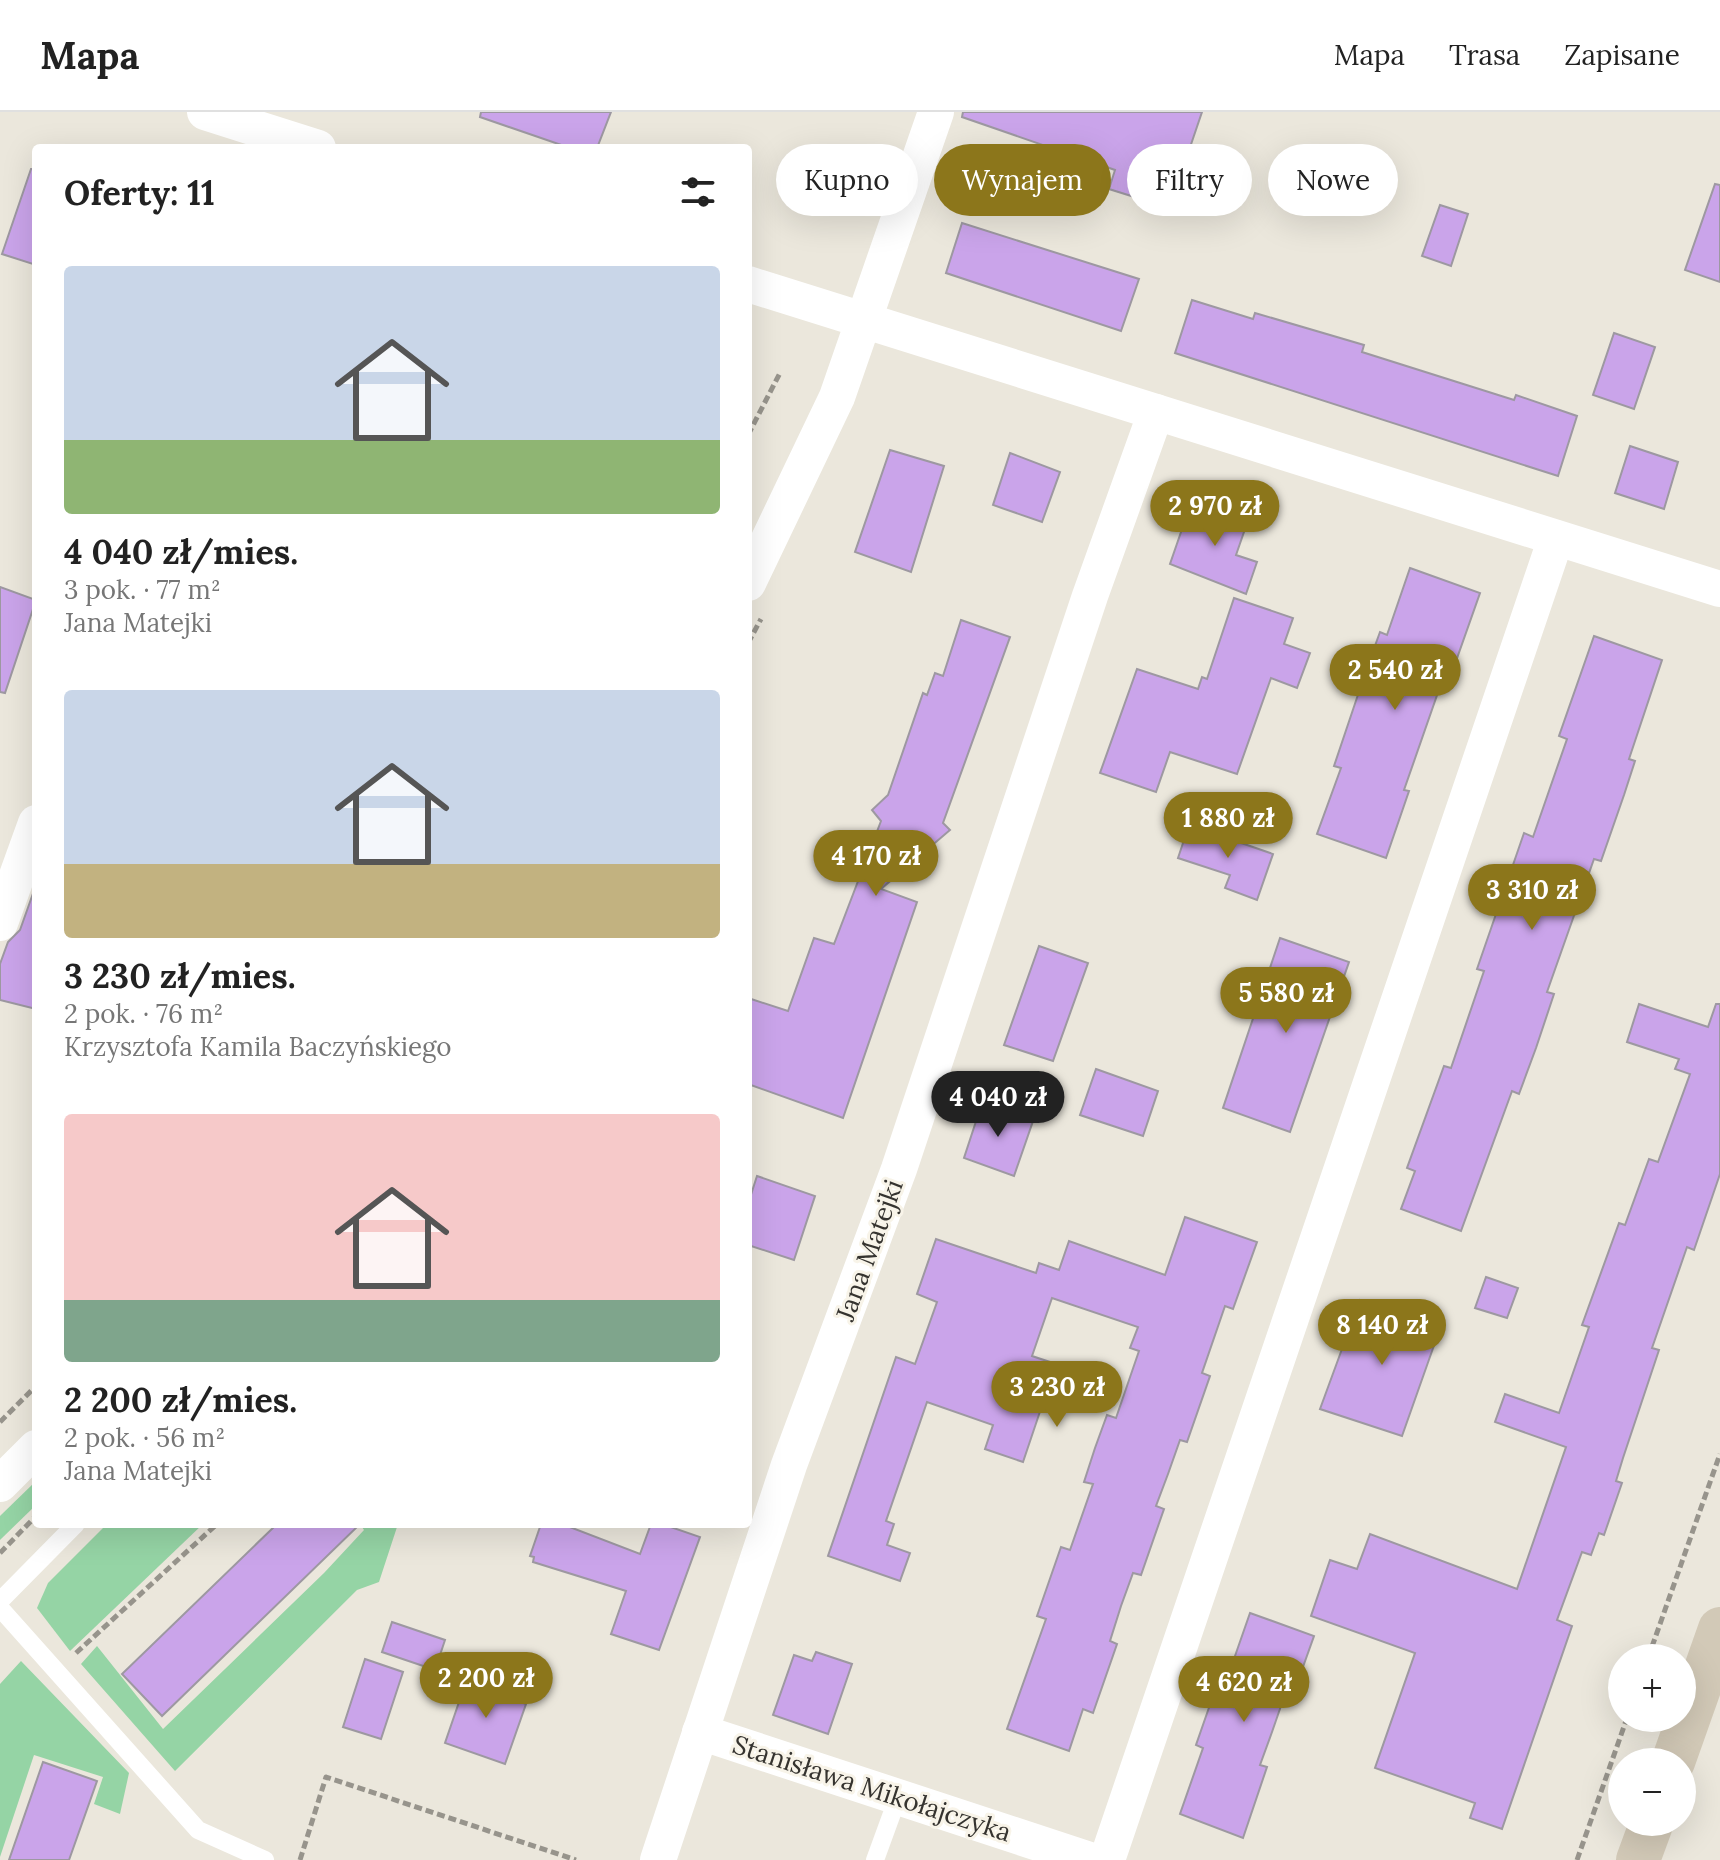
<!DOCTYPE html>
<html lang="pl">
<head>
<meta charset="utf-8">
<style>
  body { margin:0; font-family:Lora,serif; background:#f2f2f2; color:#222; height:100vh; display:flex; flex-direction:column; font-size:30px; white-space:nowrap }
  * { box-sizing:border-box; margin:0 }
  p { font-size:26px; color:#767676 }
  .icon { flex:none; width:44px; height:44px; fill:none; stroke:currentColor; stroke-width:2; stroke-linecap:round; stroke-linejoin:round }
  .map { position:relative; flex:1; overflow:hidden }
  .details { position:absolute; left:32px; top:32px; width:720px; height:1384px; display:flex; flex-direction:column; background:#fff; border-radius:8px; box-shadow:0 8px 32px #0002 }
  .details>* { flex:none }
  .top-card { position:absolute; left:776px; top:32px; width:760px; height:72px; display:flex; gap:16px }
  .fabs { position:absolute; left:1608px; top:1532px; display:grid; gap:16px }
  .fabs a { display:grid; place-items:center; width:88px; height:88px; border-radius:50%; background:#fff; box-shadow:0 8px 32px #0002; font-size:40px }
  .price { position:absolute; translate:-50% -68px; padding:0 18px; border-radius:28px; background:#8c761b; color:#fff; font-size:26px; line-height:52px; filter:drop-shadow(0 2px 4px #0008) }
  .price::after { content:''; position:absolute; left:50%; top:48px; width:24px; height:18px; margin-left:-12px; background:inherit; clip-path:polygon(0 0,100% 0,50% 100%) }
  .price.selected { background:#222; color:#fff }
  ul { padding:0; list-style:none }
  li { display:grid; align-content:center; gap:16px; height:424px; padding:0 32px }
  li span { display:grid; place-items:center; height:248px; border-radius:8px; color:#555 }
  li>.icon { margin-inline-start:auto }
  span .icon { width:144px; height:144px; fill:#fffc; stroke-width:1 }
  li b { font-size:34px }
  h2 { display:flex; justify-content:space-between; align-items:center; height:96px; padding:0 32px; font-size:34px }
  .pill { padding:0 28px; border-radius:36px; background:#fff; box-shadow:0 8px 32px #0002; font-size:28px; line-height:72px }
  .pill.selected { background:#8c761b; color:#fff }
  header { display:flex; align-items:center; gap:48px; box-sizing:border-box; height:112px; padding:0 40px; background:#fff; border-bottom:2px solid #e0e0e0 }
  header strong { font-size:38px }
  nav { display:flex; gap:44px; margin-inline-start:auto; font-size:28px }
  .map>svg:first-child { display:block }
</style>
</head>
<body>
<header>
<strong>Mapa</strong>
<nav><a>Mapa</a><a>Trasa</a><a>Zapisane</a></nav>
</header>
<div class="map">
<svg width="1720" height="1748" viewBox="0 0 1720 1748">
  <rect width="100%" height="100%" fill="#ebe7dc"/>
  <g fill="#95d4a5">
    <path d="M 36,1369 L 36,1393 L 0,1428 L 0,1404 Z"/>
    <path d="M 107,1412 L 203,1412 L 70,1539 L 37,1496 L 48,1471 Z"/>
    <path d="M 360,1412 L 398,1412 L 379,1470 L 357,1478 L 175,1659 L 81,1552 L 97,1534 L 163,1617 L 324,1461 L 364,1418 Z"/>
    <path d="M 21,1549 L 129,1661 L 120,1702 L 94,1692 L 103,1665 L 34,1643 L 0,1745 L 0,1572 Z"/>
  </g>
  <g fill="#caa4ea" stroke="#9d98a1" stroke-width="2">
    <path d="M 481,0 L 611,0 L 597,36 L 570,36 L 480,5 Z"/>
    <path d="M 963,0 L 1202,0 L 1184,53 L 1178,51 L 1163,94 L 1109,77 L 1115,58 L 962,5 Z"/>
    <path d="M 31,57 L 36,57 L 36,153 L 2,142 Z"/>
    <path d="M 1715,72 L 1720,73 L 1720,170 L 1685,158 Z"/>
    <path d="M 1440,93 L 1468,102 L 1451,154 L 1422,144 Z"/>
    <path d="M 962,111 L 1139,167 L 1121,219 L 946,161 Z"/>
    <path d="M 1192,188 L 1253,207 L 1255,201 L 1364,233 L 1362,240 L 1514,288 L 1516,283 L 1577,304 L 1558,364 L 1175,241 Z"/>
    <path d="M 1614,221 L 1655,235 L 1634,297 L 1593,283 Z"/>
    <path d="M 1630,334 L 1678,350 L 1664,397 L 1615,381 Z"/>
    <path d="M 890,338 L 944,354 L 911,460 L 855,440 Z"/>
    <path d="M 1010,341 L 1060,360 L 1042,410 L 993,393 Z"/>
    <path d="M 1216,391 L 1245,401 L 1240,415 L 1245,417 L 1236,443 L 1257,450 L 1246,482 L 1170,452 L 1189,397 L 1211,405 Z"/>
    <path d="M 1410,456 L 1480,481 L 1456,549 L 1450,546 L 1404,678 L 1409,679 L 1386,746 L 1317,722 L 1341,656 L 1334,654 L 1368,553 L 1380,520 L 1387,523 Z"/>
    <path d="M 0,475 L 36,488 L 5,581 L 0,580 Z"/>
    <path d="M 1234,486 L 1293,506 L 1284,532 L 1310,541 L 1297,576 L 1271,566 L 1237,662 L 1170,640 L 1156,680 L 1100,661 L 1137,557 L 1198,577 L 1202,565 L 1207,567 Z"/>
    <path d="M 961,508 L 1010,525 L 943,711 L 950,718 L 881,777 L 917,790 L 843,1006 L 748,972 L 748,886 L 788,899 L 814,826 L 834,832 L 881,709 L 872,698 L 888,683 L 923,581 L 927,583 L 935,561 L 943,564 Z"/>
    <path d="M 1594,524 L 1662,548 L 1629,647 L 1635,649 L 1624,683 L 1601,749 L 1594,747 L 1547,880 L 1554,882 L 1536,936 L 1519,982 L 1512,979 L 1461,1119 L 1401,1097 L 1415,1059 L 1407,1056 L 1444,954 L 1451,956 L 1484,859 L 1477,857 L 1524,721 L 1533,725 L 1567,627 L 1559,624 Z"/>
    <path d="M 1189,713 L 1273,742 L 1257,788 L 1225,776 L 1230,763 L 1178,746 Z"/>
    <path d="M 36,773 L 36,897 L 0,888 L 0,852 L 8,830 L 20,818 Z"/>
    <path d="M 1280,826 L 1349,850 L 1290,1020 L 1223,996 Z"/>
    <path d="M 1039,834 L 1088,851 L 1053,949 L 1004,933 Z"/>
    <path d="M 1639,892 L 1708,915 L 1716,892 L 1720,892 L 1720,1062 L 1694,1138 L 1687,1135 L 1652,1236 L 1659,1238 L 1623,1346 L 1616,1369 L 1622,1371 L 1604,1423 L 1599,1421 L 1591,1443 L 1582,1440 L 1557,1508 L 1572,1514 L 1502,1717 L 1470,1706 L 1475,1691 L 1375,1656 L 1415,1541 L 1311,1504 L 1330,1448 L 1357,1457 L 1370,1422 L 1517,1477 L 1566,1335 L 1495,1310 L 1505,1282 L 1559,1301 L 1589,1215 L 1582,1213 L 1619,1111 L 1625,1113 L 1649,1047 L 1658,1050 L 1690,962 L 1675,957 L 1679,947 L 1627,930 Z"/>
    <path d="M 1096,957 L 1158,979 L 1143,1024 L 1080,1003 Z"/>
    <path d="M 982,991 L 1033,1009 L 1014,1064 L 964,1046 Z"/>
    <path d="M 757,1064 L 815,1084 L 794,1148 L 748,1133 L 748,1092 Z"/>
    <path d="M 1185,1105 L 1257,1130 L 1233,1197 L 1225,1194 L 1202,1261 L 1210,1264 L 1187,1330 L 1180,1328 L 1168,1362 L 1156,1394 L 1164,1397 L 1141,1463 L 1133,1461 L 1121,1494 L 1110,1529 L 1117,1532 L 1093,1601 L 1083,1597 L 1069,1639 L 1007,1617 L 1046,1507 L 1037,1504 L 1061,1435 L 1070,1438 L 1093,1372 L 1084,1370 L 1095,1336 L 1107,1303 L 1116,1306 L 1139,1239 L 1130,1236 L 1138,1215 L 1052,1186 L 1032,1244 L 1056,1252 L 1023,1350 L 985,1337 L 993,1313 L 927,1290 L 886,1409 L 894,1412 L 887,1433 L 910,1441 L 900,1469 L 828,1444 L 896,1245 L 915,1252 L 937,1190 L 917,1182 L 936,1127 L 1036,1161 L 1039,1151 L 1059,1158 L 1069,1129 L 1165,1163 Z"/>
    <path d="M 1486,1165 L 1518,1176 L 1507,1206 L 1475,1196 Z"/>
    <path d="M 1360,1188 L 1404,1203 L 1406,1196 L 1443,1208 L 1402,1324 L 1320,1297 Z"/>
    <path d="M 277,1412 L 360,1412 L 162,1604 L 122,1562 Z"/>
    <path d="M 541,1412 L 562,1412 L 640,1442 L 651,1412 L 662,1412 L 700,1425 L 659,1538 L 611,1522 L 626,1479 L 533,1450 L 534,1445 L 530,1444 Z"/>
    <path d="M 1250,1501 L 1314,1524 L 1289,1594 L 1282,1591 L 1272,1620 L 1260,1653 L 1267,1655 L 1243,1726 L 1180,1702 L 1203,1636 L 1196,1633 L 1220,1564 L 1227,1567 Z"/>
    <path d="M 392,1510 L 445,1528 L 435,1558 L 382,1540 Z"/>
    <path d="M 816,1540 L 852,1552 L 828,1622 L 773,1603 L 794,1543 L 812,1549 Z"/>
    <path d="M 365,1547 L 403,1560 L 381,1627 L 343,1615 Z"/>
    <path d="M 469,1561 L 508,1575 L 504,1584 L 526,1592 L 505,1652 L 445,1631 Z"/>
    <path d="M 43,1650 L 97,1669 L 69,1748 L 9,1748 Z"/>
  </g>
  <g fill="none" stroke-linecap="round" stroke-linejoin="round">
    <g stroke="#97948c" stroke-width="5" stroke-dasharray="8 4" stroke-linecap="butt">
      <path d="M 748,323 L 781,259"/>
      <path d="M 748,531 L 761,507"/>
      <path d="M 0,1310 L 36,1274"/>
      <path d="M 0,1441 L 36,1404"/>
      <path d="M 76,1541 L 217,1412"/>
      <path d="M 1648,1546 L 1720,1342"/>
      <path d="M 300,1748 L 326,1665 L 576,1748"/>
      <path d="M 1577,1748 L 1627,1606"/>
    </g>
    <g stroke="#fff" stroke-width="18">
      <path d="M 0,1489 L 76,1412"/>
      <path d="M 0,1496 L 198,1718 L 265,1748"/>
      <path d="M 875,1748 L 898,1685"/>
    </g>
    <g stroke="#fff" stroke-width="36">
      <path d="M 205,0 L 318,36"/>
      <path d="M 748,172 L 1720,477"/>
      <path d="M 748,471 L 837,285 L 936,0"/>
      <path d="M 0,811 L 36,711"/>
      <path d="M 0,1372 L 36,1336"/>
      <path d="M 700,1620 L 1090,1748"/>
      <path d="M 658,1748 L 789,1353 L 899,1057 L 1090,484 L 1156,300"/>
      <path d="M 1107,1748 L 1556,426"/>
    </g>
    <g stroke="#d2c9b7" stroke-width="44">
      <path d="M 1673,1650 L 1720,1517"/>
      <path d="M 1638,1748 L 1652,1710"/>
    </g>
  </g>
  <g text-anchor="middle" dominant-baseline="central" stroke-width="6" stroke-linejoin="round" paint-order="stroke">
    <g font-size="26" fill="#35332f" stroke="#f8f4e9">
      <text transform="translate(869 1138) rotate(-70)">Jana Matejki</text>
      <text transform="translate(872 1676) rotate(18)">Stanisława Mikołajczyka</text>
    </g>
  </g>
</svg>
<div class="fabs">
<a>+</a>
<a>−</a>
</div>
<b class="price" style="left:1215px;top:436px">2 970 zł</b>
<b class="price" style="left:1395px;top:600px">2 540 zł</b>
<b class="price" style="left:1228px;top:748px">1 880 zł</b>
<b class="price" style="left:876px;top:786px">4 170 zł</b>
<b class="price" style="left:1532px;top:820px">3 310 zł</b>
<b class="price" style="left:1286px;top:923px">5 580 zł</b>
<b class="price selected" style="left:998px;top:1027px">4 040 zł</b>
<b class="price" style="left:1382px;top:1255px">8 140 zł</b>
<b class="price" style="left:1057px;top:1317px">3 230 zł</b>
<b class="price" style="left:486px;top:1608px">2 200 zł</b>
<b class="price" style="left:1244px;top:1612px">4 620 zł</b>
<div class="top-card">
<a class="pill">Kupno</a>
<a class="pill selected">Wynajem</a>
<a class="pill">Filtry</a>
<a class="pill">Nowe</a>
</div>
<section class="details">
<h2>Oferty: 11<svg class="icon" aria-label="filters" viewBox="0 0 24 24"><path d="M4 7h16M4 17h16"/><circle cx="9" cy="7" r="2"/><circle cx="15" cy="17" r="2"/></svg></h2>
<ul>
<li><span style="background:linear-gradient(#c9d6e8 70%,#8fb573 0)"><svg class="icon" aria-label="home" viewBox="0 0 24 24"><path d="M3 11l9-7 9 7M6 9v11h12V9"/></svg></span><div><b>4 040 zł/mies.</b><p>3 pok. · 77 m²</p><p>Jana Matejki</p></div></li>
<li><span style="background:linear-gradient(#c9d6e8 70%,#c2b280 0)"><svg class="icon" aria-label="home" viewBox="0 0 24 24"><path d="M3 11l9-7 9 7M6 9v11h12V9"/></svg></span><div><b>3 230 zł/mies.</b><p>2 pok. · 76 m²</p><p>Krzysztofa Kamila Baczyńskiego</p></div></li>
<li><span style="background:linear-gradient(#f6c9c9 75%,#7fa58c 0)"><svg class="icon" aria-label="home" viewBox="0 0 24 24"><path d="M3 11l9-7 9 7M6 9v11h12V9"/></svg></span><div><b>2 200 zł/mies.</b><p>2 pok. · 56 m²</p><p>Jana Matejki</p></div></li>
</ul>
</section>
</div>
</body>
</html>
